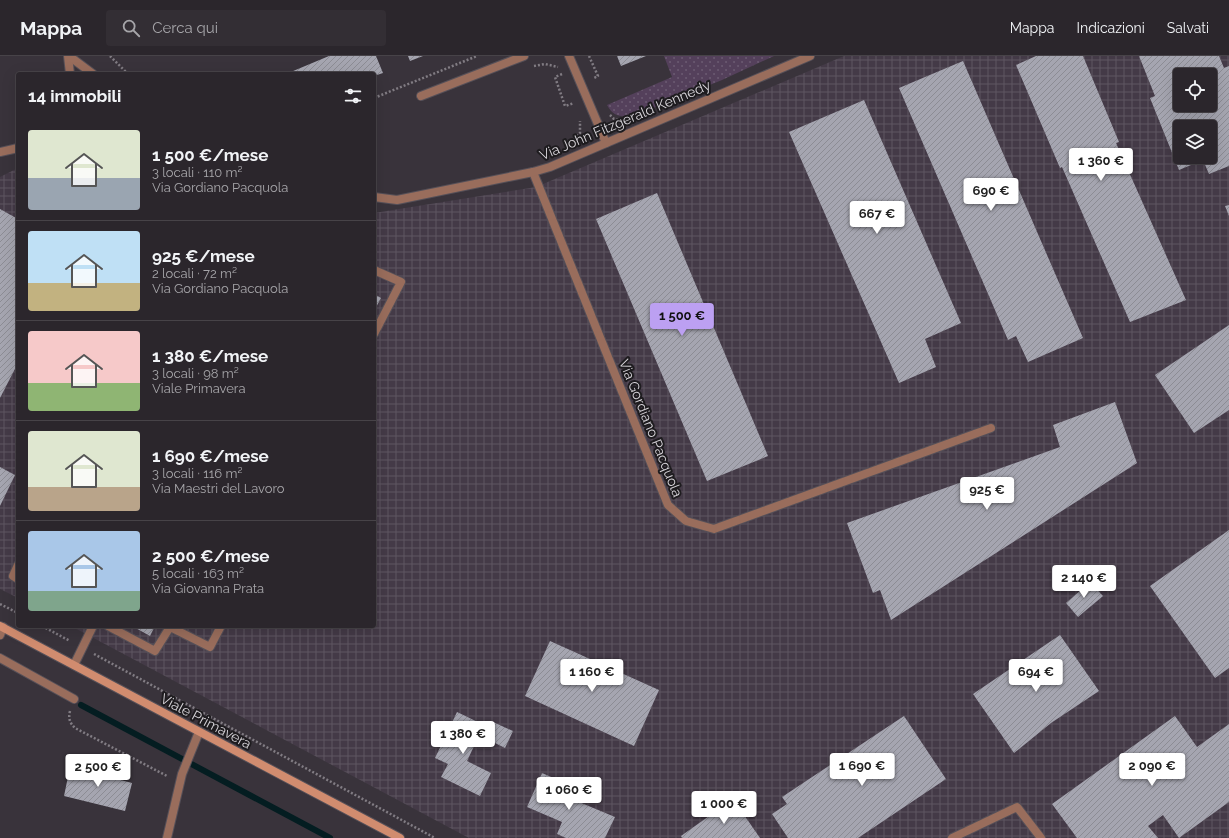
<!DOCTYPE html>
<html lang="it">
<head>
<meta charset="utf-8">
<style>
  body { margin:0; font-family:Raleway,sans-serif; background:#332e34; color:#f1f3f6; height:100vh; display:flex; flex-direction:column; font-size:15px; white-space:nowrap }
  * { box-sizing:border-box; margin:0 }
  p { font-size:13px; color:#a6a5a9 }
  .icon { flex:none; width:22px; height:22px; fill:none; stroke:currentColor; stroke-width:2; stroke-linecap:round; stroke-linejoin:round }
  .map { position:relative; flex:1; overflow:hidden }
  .panel { position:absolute; left:16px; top:16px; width:360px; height:556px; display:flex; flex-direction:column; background:#2b262c; border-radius:4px; box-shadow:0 4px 16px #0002,0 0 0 1px #474348 }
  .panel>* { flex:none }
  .buttons { position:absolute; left:1173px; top:12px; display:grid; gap:8px }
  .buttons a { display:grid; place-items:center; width:44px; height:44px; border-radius:4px; background:#2b262c; box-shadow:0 4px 16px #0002,0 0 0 1px #474348; font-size:20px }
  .price { position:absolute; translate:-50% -34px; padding:0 9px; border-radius:4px; background:#fff; color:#222; font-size:13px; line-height:26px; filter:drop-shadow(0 1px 2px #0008) }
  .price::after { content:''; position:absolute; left:50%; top:24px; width:12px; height:9px; margin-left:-6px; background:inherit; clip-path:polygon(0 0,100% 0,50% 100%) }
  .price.on { background:#bca0f2; color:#111 }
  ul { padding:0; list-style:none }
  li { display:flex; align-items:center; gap:12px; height:100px; padding:0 12px }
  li+li { border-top:1px solid #474348 }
  li span { display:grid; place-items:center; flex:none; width:112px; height:80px; border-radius:4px; color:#555 }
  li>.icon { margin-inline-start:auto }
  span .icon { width:48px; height:48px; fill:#fffc; stroke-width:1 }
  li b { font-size:17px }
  h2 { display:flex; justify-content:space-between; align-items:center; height:48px; padding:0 12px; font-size:17px }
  header { display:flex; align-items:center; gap:24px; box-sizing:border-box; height:56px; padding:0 20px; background:#2b262c; border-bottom:1px solid #474348 }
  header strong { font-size:19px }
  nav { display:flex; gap:22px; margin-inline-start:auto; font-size:14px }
  .search { width:280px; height:36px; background:#332e34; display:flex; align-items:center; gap:10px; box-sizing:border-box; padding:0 14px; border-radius:4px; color:#a6a5a9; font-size:15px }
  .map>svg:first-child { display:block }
</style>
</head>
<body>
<header>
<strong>Mappa</strong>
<div class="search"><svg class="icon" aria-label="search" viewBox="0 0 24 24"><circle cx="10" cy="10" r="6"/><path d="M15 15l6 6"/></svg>Cerca qui</div>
<nav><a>Mappa</a><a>Indicazioni</a><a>Salvati</a></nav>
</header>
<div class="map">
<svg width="1229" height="782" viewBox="0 0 1229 782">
  <defs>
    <pattern id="industrial-grid" width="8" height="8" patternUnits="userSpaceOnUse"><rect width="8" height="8" fill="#443a47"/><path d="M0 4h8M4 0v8" fill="none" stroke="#5e5661"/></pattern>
    <pattern id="grass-dots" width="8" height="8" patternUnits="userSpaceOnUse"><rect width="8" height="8" fill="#54405b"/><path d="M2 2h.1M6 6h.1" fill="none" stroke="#6c5b72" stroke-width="1.8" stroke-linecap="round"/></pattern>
    <pattern id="building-hatch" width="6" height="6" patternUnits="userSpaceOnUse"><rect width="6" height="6" fill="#a5a5b0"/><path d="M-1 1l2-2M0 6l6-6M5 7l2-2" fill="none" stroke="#8c8c94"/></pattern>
  </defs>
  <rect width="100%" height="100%" fill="#39333b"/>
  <g fill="url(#industrial-grid)" fill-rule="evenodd">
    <path d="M 844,0 L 1229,0 L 1229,782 L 469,782 L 71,570 L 374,570 L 374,157 L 536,131 ZM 1180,19 L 1210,19 L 1210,49 L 1180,49 ZM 1180,71 L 1210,71 L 1210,101 L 1180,101 Z"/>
    <path d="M 18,112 L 18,542 L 0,533 L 0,121 Z"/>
  </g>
  <path fill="url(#grass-dots)" d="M 664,0 L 774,0 L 722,24 L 636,59 C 623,61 614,62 607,49 L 672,21 Z"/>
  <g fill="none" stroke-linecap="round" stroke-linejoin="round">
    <path stroke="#041d21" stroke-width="6" d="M 81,649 L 330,782"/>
  </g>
  <g fill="url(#building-hatch)" fill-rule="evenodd">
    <path d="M 329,0 L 376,0 L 383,17 L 374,20 L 374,18 L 286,18 Z"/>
    <path d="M 408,0 L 423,0 L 410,5 Z"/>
    <path d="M 617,0 L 646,0 L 621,10 Z"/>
    <path d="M 1036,0 L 1083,0 L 1119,86 L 1116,87 L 1186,244 L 1130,266 L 1062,111 L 1060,112 L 1016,9 Z"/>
    <path d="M 1139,0 L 1219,0 L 1224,12 L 1229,10 L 1229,110 L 1209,118 L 1203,104 L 1179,114 L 1150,42 L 1155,40 ZM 1180,19 L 1210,19 L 1210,49 L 1180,49 ZM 1180,71 L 1210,71 L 1210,101 L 1180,101 Z"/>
    <path d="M 963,5 L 1083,282 L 1028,306 L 1016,280 L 1008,284 L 899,32 Z"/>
    <path d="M 864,44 L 961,267 L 925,283 L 936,311 L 899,327 L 789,76 Z"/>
    <path d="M 657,137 L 768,400 L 707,425 L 596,163 Z"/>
    <path d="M 1229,149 L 1229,160 L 1225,150 Z"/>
    <path d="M 0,153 L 18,163 L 18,307 L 0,342 Z"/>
    <path d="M 374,238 L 381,242 L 374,255 Z"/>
    <path d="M 1229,269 L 1229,354 L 1194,377 L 1155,319 Z"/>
    <path d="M 1115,346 L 1137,407 L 891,564 L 880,534 L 873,537 L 847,467 L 1060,391 L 1053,369 Z"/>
    <path d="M 0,411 L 15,419 L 0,450 Z"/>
    <path d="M 1229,474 L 1229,612 L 1215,622 L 1150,530 Z"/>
    <path d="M 1090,526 L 1103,540 L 1078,561 L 1066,547 Z"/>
    <path d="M 132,570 L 155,570 L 150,580 Z"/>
    <path d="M 1060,579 L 1099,635 L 1051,667 L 1014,697 L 973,638 Z"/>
    <path d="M 550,585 L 659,634 L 634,690 L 525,640 Z"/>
    <path d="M 457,656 L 484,669 L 467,705 L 491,717 L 480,740 L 441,721 L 448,708 L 435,702 Z"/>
    <path d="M 904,660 L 946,723 L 858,782 L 788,782 L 772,758 L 787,748 L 782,741 Z"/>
    <path d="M 1175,660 L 1197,691 L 1229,668 L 1229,746 L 1179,782 L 1163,759 L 1148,770 L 1158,782 L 1077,782 L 1052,748 Z"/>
    <path d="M 491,665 L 513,675 L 505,692 L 483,681 Z"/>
    <path d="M 70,711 L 91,716 L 92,712 L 114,718 L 113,722 L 132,727 L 125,755 L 64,740 Z"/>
    <path d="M 542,717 L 572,730 L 567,741 L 615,761 L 605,782 L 566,782 L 557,778 L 562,766 L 527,751 Z"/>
    <path d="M 733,743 L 760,782 L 682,782 L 681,780 Z"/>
  </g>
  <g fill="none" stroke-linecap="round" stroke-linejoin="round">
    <defs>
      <g id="lane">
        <path d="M 374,214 L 401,226 L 374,278"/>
        <path d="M 18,509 L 13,520 L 18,523"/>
        <path d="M 108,570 L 155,595 L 170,571 L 210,591 L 221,570"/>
        <path d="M 0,579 L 3,571"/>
        <path d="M 0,602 L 74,643"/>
        <path d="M 74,609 L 93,570"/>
      </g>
      <g id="street">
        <path d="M 68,0 L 70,18"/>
        <path d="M 69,0 L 93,18"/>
        <path d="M 569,0 L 606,87"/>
        <path d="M 421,40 L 524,0"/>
        <path d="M 0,96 L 18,92"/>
        <path d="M 533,116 L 668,449 L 686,465 L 714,473 L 991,372"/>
        <path d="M 374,141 L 397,144 L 533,116 L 550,111 L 810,0"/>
        <path d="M 167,782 L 182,718 L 199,676"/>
        <path d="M 952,782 L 1017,751 L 1041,782"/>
      </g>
      <path id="secondary" d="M 0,570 L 400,782"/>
    </defs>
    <use href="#lane" stroke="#565058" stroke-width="10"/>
    <use href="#street" stroke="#565058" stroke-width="10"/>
    <use href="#secondary" stroke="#565058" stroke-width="10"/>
    <g stroke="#817c83" stroke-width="2.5" stroke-dasharray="2 2" stroke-linecap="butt">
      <path d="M 110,0 L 128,18"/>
      <path d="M 589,0 L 598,20 L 594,22"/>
      <path d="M 534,10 L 545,8 L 558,11"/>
      <path d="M 562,18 L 555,21 L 565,50 L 574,47"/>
      <path d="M 374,42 L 477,0"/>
      <path d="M 610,59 L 614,63 L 621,64"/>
      <path d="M 571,86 L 580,77 L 580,65"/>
      <path d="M 0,548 L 18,557"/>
      <path d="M 42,570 L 70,585"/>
      <path d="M 94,598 L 435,782"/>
      <path d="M 70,655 C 68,663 70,667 75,672 L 167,720"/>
    </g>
    <use href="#lane" stroke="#996d5c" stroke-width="8"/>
    <use href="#street" stroke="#996d5c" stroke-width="8"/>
    <use href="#secondary" stroke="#d18c6f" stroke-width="8"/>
  </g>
  <g text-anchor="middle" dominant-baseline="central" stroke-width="4" stroke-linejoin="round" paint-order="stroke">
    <g font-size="14" fill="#d8d5da" stroke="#1e1c1f">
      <text transform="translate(625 64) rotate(-23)">Via John Fitzgerald Kennedy</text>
      <text transform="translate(651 372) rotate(68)">Via Gordiano Pacquola</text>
      <text transform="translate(206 665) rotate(28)">Viale Primavera</text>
    </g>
  </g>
</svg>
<div class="buttons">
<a><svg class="icon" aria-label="locate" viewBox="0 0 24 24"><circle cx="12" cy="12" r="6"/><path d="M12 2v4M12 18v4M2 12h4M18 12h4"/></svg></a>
<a><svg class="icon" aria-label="layers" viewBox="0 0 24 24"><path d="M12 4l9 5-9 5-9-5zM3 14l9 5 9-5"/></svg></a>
</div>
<b class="price" style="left:1101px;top:126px">1 360 €</b>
<b class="price" style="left:991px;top:156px">690 €</b>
<b class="price" style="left:877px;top:179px">667 €</b>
<b class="price on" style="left:682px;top:281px">1 500 €</b>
<b class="price" style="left:987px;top:455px">925 €</b>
<b class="price" style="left:1084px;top:543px">2 140 €</b>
<b class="price" style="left:592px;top:637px">1 160 €</b>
<b class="price" style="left:1036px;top:637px">694 €</b>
<b class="price" style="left:463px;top:699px">1 380 €</b>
<b class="price" style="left:862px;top:731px">1 690 €</b>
<b class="price" style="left:1152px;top:731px">2 090 €</b>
<b class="price" style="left:98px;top:732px">2 500 €</b>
<b class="price" style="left:569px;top:755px">1 060 €</b>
<b class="price" style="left:724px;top:769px">1 000 €</b>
<section class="panel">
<h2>14 immobili<svg class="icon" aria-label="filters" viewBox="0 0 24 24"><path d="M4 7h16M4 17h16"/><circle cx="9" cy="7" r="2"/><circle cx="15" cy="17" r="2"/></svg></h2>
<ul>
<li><span style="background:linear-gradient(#dfe7d0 60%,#9aa5b1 0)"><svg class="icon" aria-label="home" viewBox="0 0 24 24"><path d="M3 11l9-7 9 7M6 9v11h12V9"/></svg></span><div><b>1 500 €/mese</b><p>3 locali · 110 m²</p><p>Via Gordiano Pacquola</p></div></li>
<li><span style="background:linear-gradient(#bfe0f5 65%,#c2b280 0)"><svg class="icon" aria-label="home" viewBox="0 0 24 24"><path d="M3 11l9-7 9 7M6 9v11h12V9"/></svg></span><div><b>925 €/mese</b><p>2 locali · 72 m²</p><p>Via Gordiano Pacquola</p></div></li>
<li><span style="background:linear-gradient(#f6c9c9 65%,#8fb573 0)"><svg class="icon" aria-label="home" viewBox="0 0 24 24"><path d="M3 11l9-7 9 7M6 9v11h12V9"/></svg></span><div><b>1 380 €/mese</b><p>3 locali · 98 m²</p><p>Viale Primavera</p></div></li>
<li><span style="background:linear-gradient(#dfe7d0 70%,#b9a48a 0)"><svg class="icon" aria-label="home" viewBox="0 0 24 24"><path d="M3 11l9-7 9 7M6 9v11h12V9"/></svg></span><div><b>1 690 €/mese</b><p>3 locali · 116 m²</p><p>Via Maestri del Lavoro</p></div></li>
<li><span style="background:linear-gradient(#a9c7e8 75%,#7fa58c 0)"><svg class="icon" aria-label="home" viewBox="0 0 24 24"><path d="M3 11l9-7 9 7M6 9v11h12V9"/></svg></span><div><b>2 500 €/mese</b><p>5 locali · 163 m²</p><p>Via Giovanna Prata</p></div></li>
</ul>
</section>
</div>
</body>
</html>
